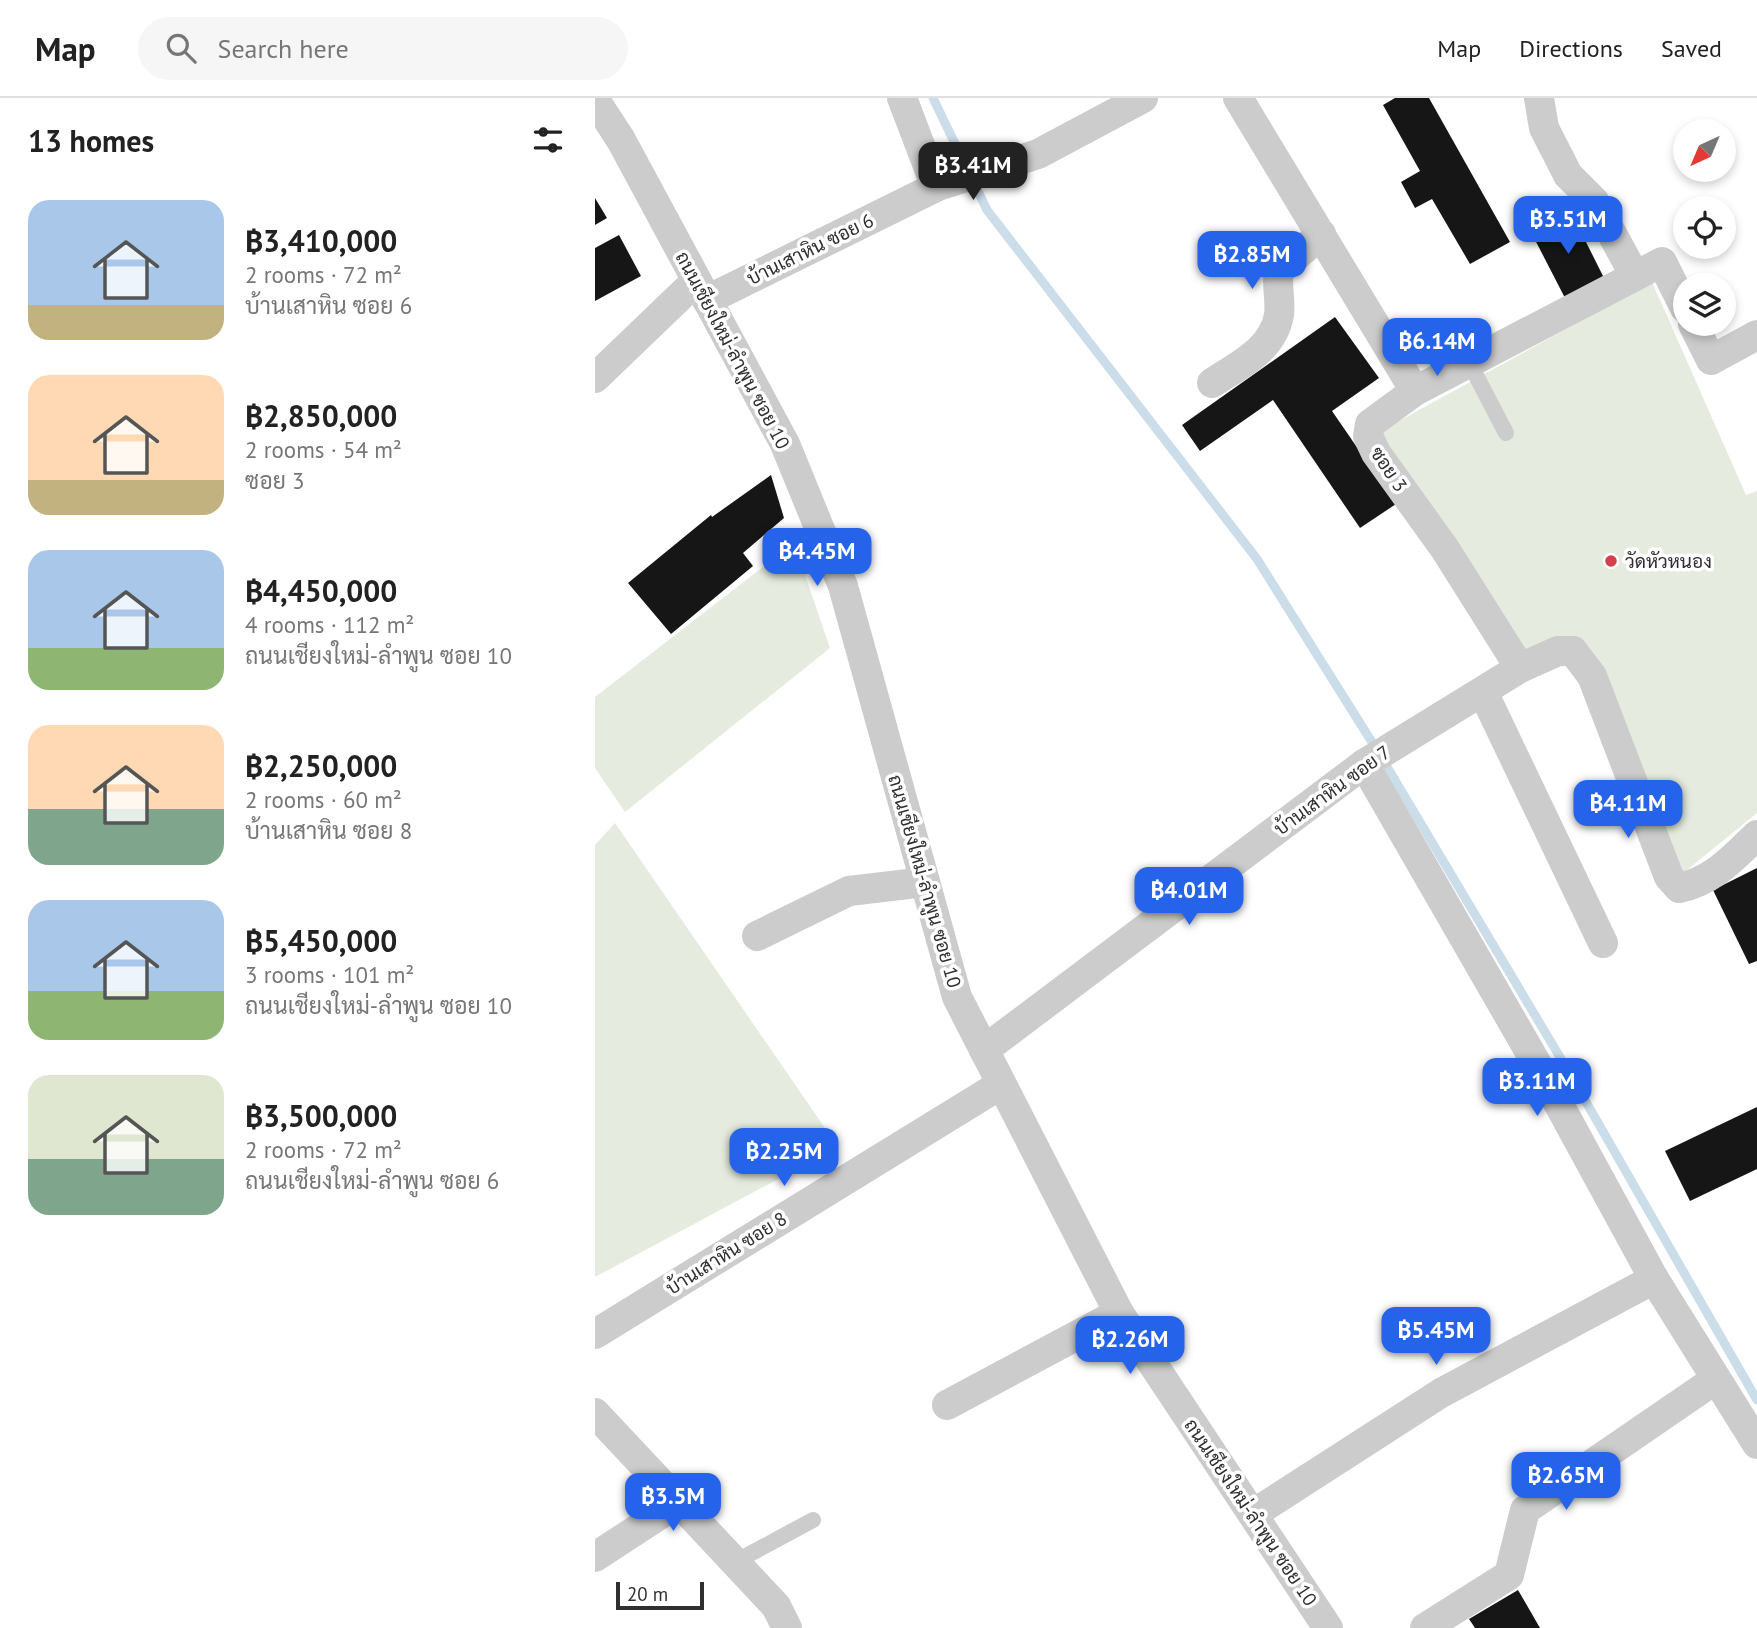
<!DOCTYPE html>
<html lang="en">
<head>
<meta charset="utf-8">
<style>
  body { margin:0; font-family:"PT Sans",Sarabun,sans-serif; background:#f6f6f6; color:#222; height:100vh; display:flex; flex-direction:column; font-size:26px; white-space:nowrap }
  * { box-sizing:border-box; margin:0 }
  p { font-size:23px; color:#767676 }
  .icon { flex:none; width:38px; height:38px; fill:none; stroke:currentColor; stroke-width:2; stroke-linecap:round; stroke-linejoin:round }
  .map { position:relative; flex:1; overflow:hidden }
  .panel { display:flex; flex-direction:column; background:#fff; width:595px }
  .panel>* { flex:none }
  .needle { width:46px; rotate:224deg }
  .tools { position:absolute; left:1078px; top:21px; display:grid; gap:14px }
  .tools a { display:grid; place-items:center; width:63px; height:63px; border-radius:50%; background:#fff; box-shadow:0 4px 10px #0003; font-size:35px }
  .scale { position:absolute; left:21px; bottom:18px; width:88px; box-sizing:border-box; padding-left:7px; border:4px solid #2f2f2f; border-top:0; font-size:19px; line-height:24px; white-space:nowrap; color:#2f2f2f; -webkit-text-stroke:5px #fff; paint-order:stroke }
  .price { position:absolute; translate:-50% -60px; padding:0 16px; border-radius:14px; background:#2563eb; color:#fff; font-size:23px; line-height:46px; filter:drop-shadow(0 2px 4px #0008) }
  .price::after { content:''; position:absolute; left:50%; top:42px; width:21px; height:16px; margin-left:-10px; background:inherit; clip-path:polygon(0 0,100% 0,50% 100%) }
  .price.current { background:#222; color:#fff }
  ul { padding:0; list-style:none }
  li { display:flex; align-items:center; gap:21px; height:175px; padding:0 28px }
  li span { display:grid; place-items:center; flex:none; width:196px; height:140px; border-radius:21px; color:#555 }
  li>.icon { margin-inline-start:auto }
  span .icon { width:84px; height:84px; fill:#fffc; stroke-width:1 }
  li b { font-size:30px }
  h2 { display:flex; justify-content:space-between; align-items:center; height:84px; padding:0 28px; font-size:30px }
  header { display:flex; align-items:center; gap:42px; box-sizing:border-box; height:98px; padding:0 35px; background:#fff; border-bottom:2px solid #e0e0e0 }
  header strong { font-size:33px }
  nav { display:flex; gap:38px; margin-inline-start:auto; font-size:24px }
  .search { width:490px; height:63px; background:#f6f6f6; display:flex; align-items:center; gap:18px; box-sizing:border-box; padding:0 24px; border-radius:38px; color:#767676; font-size:26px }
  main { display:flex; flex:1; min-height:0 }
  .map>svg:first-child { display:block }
</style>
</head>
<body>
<header>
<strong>Map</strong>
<div class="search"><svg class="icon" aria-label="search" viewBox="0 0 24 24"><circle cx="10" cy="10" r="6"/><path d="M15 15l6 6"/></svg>Search here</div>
<nav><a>Map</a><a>Directions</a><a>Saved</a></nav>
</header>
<main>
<section class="panel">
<h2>13 homes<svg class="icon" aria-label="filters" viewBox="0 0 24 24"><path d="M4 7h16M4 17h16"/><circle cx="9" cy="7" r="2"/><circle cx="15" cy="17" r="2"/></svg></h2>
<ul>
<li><span style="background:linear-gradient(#a9c7e8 75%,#c2b280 0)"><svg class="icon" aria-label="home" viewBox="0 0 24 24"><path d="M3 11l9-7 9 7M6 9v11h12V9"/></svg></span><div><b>฿3,410,000</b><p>2 rooms · 72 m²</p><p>บ้านเสาหิน ซอย 6</p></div></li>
<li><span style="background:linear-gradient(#ffd9b3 75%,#c2b280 0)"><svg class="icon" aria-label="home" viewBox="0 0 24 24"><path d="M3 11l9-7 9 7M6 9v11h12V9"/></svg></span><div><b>฿2,850,000</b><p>2 rooms · 54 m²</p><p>ซอย 3</p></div></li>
<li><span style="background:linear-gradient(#a9c7e8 70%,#8fb573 0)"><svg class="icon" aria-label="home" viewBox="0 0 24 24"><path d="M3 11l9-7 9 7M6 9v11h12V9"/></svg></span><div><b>฿4,450,000</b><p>4 rooms · 112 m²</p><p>ถนนเชียงใหม่-ลำพูน ซอย 10</p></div></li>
<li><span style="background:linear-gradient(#ffd9b3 60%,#7fa58c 0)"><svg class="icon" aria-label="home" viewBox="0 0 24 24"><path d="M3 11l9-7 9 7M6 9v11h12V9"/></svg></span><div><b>฿2,250,000</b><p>2 rooms · 60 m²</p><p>บ้านเสาหิน ซอย 8</p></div></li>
<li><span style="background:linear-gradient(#a9c7e8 65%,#8fb573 0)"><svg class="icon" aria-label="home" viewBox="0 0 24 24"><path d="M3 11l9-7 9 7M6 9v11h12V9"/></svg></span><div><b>฿5,450,000</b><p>3 rooms · 101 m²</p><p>ถนนเชียงใหม่-ลำพูน ซอย 10</p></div></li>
<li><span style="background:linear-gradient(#dfe7d0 60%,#7fa58c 0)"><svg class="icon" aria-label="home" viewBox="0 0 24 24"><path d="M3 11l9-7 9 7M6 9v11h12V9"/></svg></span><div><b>฿3,500,000</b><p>2 rooms · 72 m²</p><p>ถนนเชียงใหม่-ลำพูน ซอย 6</p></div></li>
</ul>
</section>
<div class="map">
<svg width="1162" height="1530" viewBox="0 0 1162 1530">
  <rect width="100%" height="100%" fill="#fff"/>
  <g fill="#e5ebde">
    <path d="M 1057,184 L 1151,397 L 1162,393 L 1162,715 L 1087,776 L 990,544 L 930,557 L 784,334 Z"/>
    <path d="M 199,445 L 235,550 L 30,714 L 0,670 L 0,599 Z"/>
    <path d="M 20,725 L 243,1049 L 0,1179 L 0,747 Z"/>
  </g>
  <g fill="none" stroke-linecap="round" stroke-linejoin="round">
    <path stroke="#cbdde9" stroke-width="9" d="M 338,0 L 392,112 L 662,461 L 785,657 L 975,976 L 1162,1302"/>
  </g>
  <g fill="#161616">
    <path d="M 800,0 L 834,0 L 915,144 L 875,166 L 837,101 L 820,110 L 806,84 L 825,73 L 788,7 Z"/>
    <path d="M 0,100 L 12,120 L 0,127 Z"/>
    <path d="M 977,116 L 1009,180 L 970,200 L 937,136 Z"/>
    <path d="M 24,137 L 46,178 L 0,203 L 0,150 Z"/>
    <path d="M 740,219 L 784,280 L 737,313 L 801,406 L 765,430 L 678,302 L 605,353 L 587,327 Z"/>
    <path d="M 176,377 L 189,420 L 148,455 L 158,468 L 76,536 L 33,485 L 116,417 L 117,419 Z"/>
    <path d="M 1162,770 L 1162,863 L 1154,866 L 1118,792 Z"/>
    <path d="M 1162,1009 L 1162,1071 L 1095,1103 L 1070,1053 Z"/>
    <path d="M 923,1492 L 945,1530 L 880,1530 L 874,1521 Z"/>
  </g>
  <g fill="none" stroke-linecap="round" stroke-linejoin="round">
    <g stroke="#ccc" stroke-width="16">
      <path d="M 874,264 L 911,335"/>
      <path d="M 140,1464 L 218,1422"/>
    </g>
    <g stroke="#ccc" stroke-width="30">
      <path d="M 307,0 L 341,89"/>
      <path d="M 643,0 L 820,293 L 775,326 L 773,338 L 781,355 L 850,451 L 925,570"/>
      <path d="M 944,0 L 949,30 L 973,77 L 999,103 L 1040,178"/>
      <path d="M 0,2 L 26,42 L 190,346 L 248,488 L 362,899 L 524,1215 L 733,1530"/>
      <path d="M 112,202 L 343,88 L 443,56 L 548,0"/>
      <path d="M 1098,226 L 1116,262 L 1162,237"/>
      <path d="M 0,280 L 101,183"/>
      <path d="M 617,285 C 644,267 678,252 684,217 C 686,202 681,187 684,173 L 726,136"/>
      <path d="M 820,293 L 1067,164 L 1090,210"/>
      <path d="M 888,594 L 1008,845"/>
      <path d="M 769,666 L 943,968 L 1059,1181 L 1162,1346"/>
      <path d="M 162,838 L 254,793 L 330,784"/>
      <path d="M 389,952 L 769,666 L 925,570 L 963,553 L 978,553 L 997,578 L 1074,779 L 1084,790 C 1118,783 1138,760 1162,737"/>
      <path d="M 0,1236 L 405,987"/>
      <path d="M 352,1307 L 524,1215"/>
      <path d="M 0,1315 L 181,1508 L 192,1530"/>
      <path d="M 658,1416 L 846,1295 L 1059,1181"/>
      <path d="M 0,1459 L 84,1404"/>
      <path d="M 830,1530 L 914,1477 L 930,1412 L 1121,1281"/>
    </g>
  </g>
  <circle fill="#d6404c" stroke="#fff" stroke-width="2.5" cx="1016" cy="463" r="7"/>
  <g text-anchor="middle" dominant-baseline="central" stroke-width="7" stroke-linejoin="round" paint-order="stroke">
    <g font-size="19" fill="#2f2f2f" stroke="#fff">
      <text transform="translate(215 151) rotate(-26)">บ้านเสาหิน ซอย 6</text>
      <text transform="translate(138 252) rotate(62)">ถนนเชียงใหม่-ลำพูน ซอย 10</text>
      <text transform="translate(794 371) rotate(56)">ซอย 3</text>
      <text transform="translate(737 692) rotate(-36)">บ้านเสาหิน ซอย 7</text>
      <text transform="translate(330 783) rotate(74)">ถนนเชียงใหม่-ลำพูน ซอย 10</text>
      <text transform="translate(131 1155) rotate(-32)">บ้านเสาหิน ซอย 8</text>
      <text transform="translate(656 1414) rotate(56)">ถนนเชียงใหม่-ลำพูน ซอย 10</text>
    </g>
    <g font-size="19" fill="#2f2f2f" stroke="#fff" text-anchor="start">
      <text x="1030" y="463">วัดหัวหนอง</text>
    </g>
  </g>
</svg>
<div class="tools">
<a><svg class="needle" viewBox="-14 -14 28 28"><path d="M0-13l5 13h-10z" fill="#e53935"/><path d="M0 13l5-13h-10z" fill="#767676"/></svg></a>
<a><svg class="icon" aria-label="locate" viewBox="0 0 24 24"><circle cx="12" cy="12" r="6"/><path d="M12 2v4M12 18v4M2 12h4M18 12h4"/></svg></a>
<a><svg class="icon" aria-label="layers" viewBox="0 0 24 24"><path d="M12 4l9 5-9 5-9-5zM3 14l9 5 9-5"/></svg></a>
</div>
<div class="scale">20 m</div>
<b class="price current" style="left:378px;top:104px">฿3.41M</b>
<b class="price" style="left:973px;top:158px">฿3.51M</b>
<b class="price" style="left:657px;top:193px">฿2.85M</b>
<b class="price" style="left:842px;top:280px">฿6.14M</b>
<b class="price" style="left:222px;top:490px">฿4.45M</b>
<b class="price" style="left:1033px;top:742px">฿4.11M</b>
<b class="price" style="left:594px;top:829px">฿4.01M</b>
<b class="price" style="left:942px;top:1020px">฿3.11M</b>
<b class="price" style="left:189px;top:1090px">฿2.25M</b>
<b class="price" style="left:841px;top:1269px">฿5.45M</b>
<b class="price" style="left:535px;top:1278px">฿2.26M</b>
<b class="price" style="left:971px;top:1414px">฿2.65M</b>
<b class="price" style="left:78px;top:1435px">฿3.5M</b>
</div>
</main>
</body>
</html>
